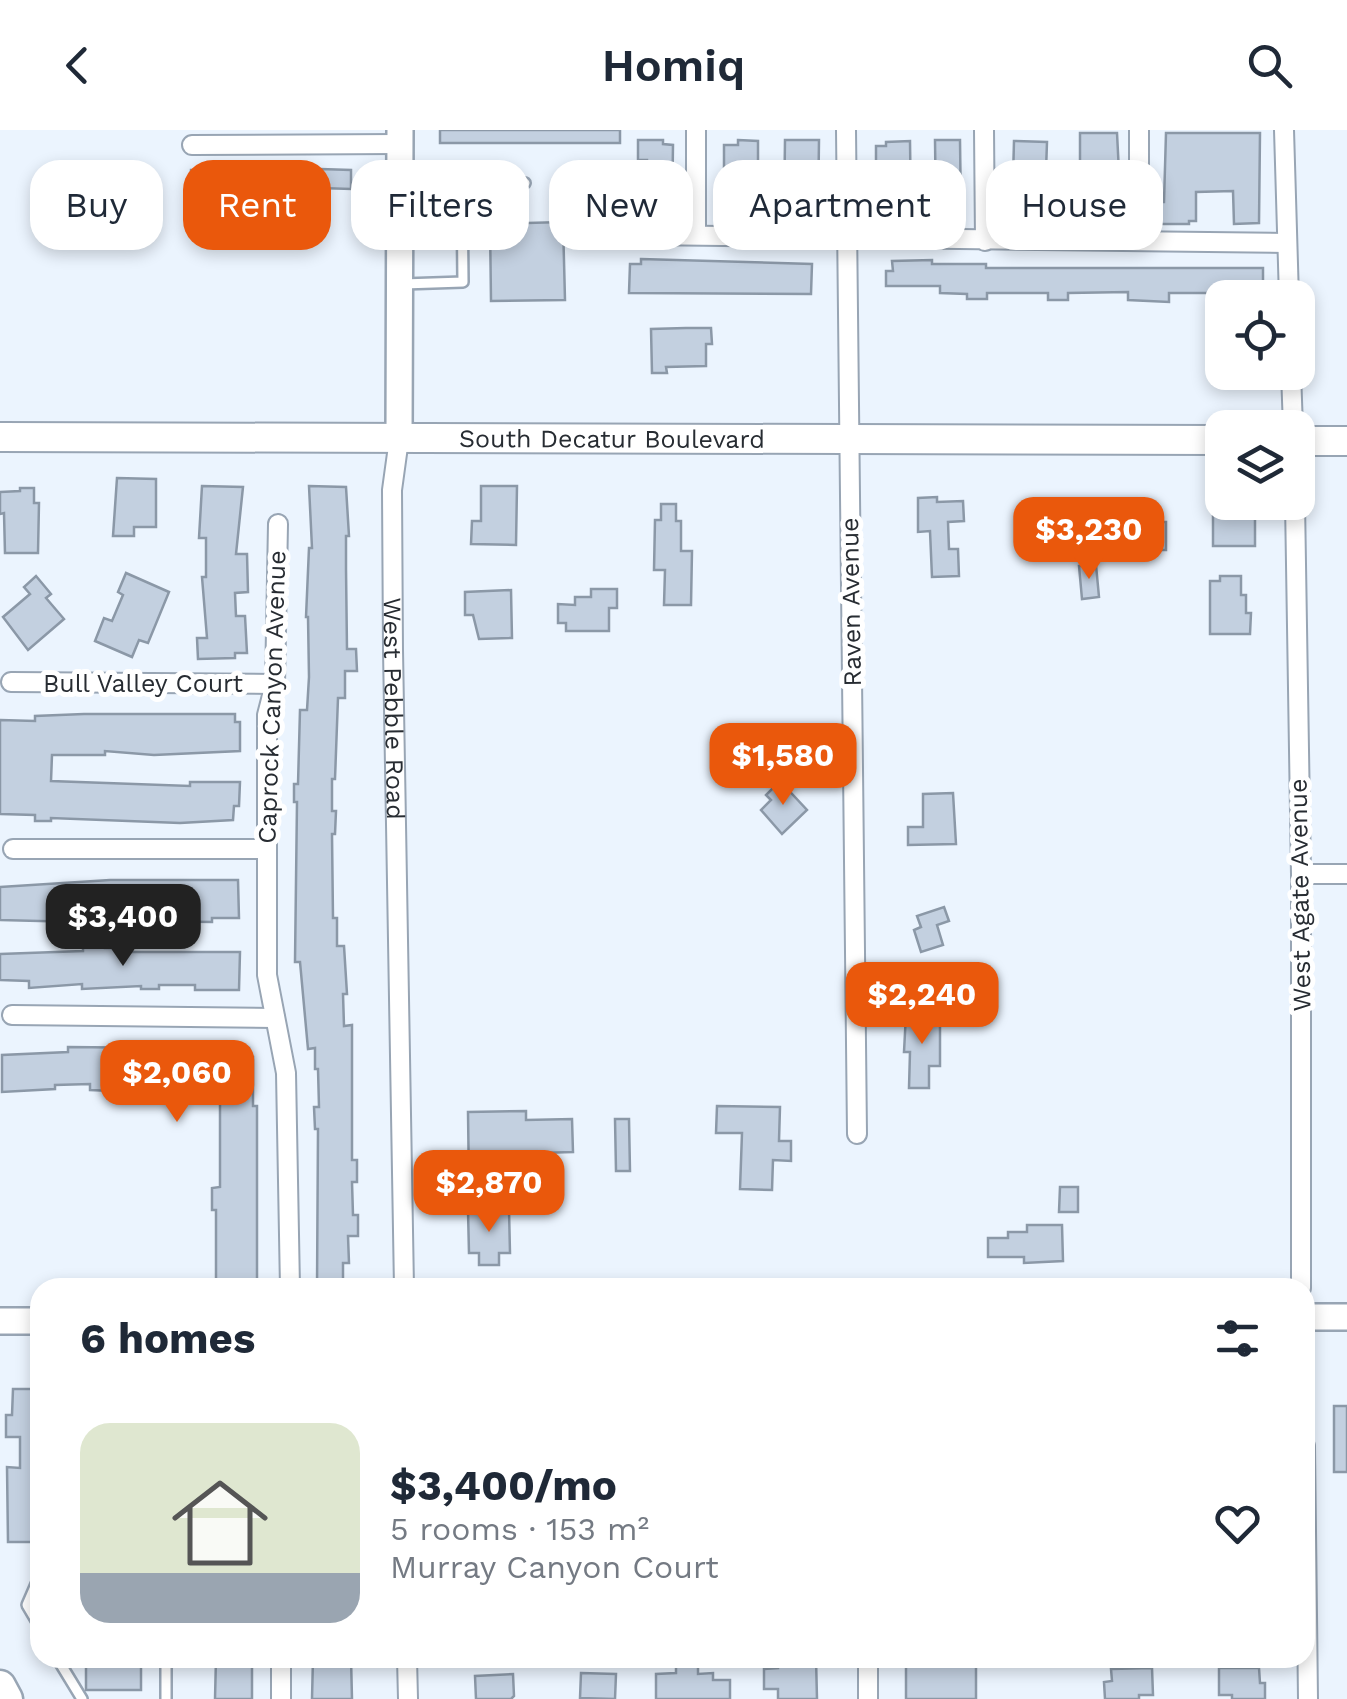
<!DOCTYPE html>
<html lang="en">
<head>
<meta charset="utf-8">
<style>
  body { margin:0; font-family:"Work Sans",sans-serif; background:#f2f2f3; color:#1f2937; height:100vh; display:flex; flex-direction:column; font-size:38px; white-space:nowrap }
  * { box-sizing:border-box; margin:0 }
  p { font-size:32px; color:#747a83 }
  .icon { flex:none; width:55px; height:55px; fill:none; stroke:currentColor; stroke-width:2; stroke-linecap:round; stroke-linejoin:round }
  .map { position:relative; flex:1; overflow:hidden }
  .drawer { position:absolute; left:30px; top:1148px; width:1285px; height:390px; display:flex; flex-direction:column; background:#fff; border-radius:30px; box-shadow:0 5px 15px #0003 }
  .drawer>* { flex:none }
  .guide { position:absolute; left:30px; top:30px; width:1288px; height:90px; display:flex; gap:20px }
  .tools { position:absolute; left:1205px; top:150px; display:grid; gap:20px }
  .tools a { display:grid; place-items:center; width:110px; height:110px; border-radius:20px; background:#fff; box-shadow:0 5px 15px #0003; font-size:50px }
  .price { position:absolute; translate:-50% -85px; padding:0 22px; border-radius:20px; background:#ea580c; color:#fff; font-size:32px; line-height:65px; filter:drop-shadow(0 2px 5px #0008) }
  .price::after { content:''; position:absolute; left:50%; top:60px; width:30px; height:22px; margin-left:-15px; background:inherit; clip-path:polygon(0 0,100% 0,50% 100%) }
  .price.on { background:#222; color:#fff }
  ul { padding:0; list-style:none }
  li { display:flex; align-items:center; gap:30px; height:250px; padding:0 50px }
  li+li { border-top:2px solid #e0e1e3 }
  li span { display:grid; place-items:center; flex:none; width:280px; height:200px; border-radius:30px; color:#555 }
  li>.icon { margin-inline-start:auto }
  span .icon { width:120px; height:120px; fill:#fffc; stroke-width:1 }
  li b { font-size:42px }
  h2 { display:flex; justify-content:space-between; align-items:center; height:120px; padding:0 50px; font-size:42px }
  .chip { padding:0 35px; border-radius:30px; background:#fff; box-shadow:0 5px 15px #0003; font-size:35px; line-height:90px }
  .chip.on { background:#ea580c; color:#fff }
  header { display:flex; justify-content:space-between; align-items:center; height:130px; padding:0 50px; background:#fff; font-size:45px; font-weight:600 }
  .map>svg:first-child { display:block }
</style>
</head>
<body>
<header><svg class="icon" aria-label="back" viewBox="0 0 24 24"><path d="M15 5l-7 7 7 7"/></svg>Homiq<svg class="icon" aria-label="search" viewBox="0 0 24 24"><circle cx="10" cy="10" r="6"/><path d="M15 15l6 6"/></svg></header>
<div class="map">
<svg width="1347" height="1569" viewBox="0 0 1347 1569">
  <rect width="100%" height="100%" fill="#ebf4fe"/>
  <g fill="#c3d0e0" stroke="#8b98a7" stroke-width="2.5">
    <rect x="440" y="0" width="180" height="13"/>
    <path d="M 1080,3 L 1117,3 L 1120,62 L 1080,62 Z"/>
    <path d="M 1166,3 L 1260,3 L 1259,93 L 1234,94 L 1233,61 L 1196,62 L 1196,91 L 1189,91 L 1189,94 L 1139,94 L 1139,87 L 1127,87 L 1127,72 L 1164,72 Z"/>
    <path d="M 638,10 L 663,10 L 663,14 L 673,15 L 672,85 L 638,84 L 638,63 L 648,63 L 647,30 L 638,30 Z"/>
    <path d="M 738,10 L 758,11 L 758,85 L 724,84 L 724,15 L 738,15 Z"/>
    <path d="M 785,10 L 819,10 L 818,85 L 784,84 Z"/>
    <path d="M 935,10 L 960,10 L 961,85 L 936,85 Z"/>
    <path d="M 910,11 L 911,84 L 888,84 L 888,80 L 876,80 L 876,16 L 886,16 L 886,12 Z"/>
    <path d="M 1014,11 L 1047,12 L 1046,41 L 1055,41 L 1055,60 L 1037,60 L 1037,85 L 1012,85 Z"/>
    <path d="M 320,39 L 351,40 L 351,59 L 320,58 Z"/>
    <path d="M 191,40 L 221,41 L 221,59 L 190,58 Z"/>
    <path d="M 297,41 L 297,59 L 267,59 L 267,42 Z"/>
    <path d="M 1063,73 L 1088,73 L 1088,87 L 1083,87 L 1081,93 L 1063,93 Z"/>
    <path d="M 563,92 L 565,170 L 491,171 L 490,94 Z"/>
    <path d="M 641,129 L 812,134 L 811,164 L 629,163 L 630,134 L 641,134 Z"/>
    <path d="M 932,130 L 932,134 L 986,134 L 986,138 L 1263,138 L 1263,163 L 1236,163 L 1236,168 L 1215,168 L 1215,163 L 1169,163 L 1169,172 L 1128,170 L 1128,162 L 1068,163 L 1068,170 L 1048,170 L 1048,163 L 987,163 L 987,169 L 967,169 L 967,164 L 940,163 L 940,156 L 886,156 L 886,141 L 893,141 L 892,131 Z"/>
    <path d="M 686,198 L 711,198 L 712,214 L 706,214 L 706,236 L 666,237 L 667,243 L 652,243 L 651,199 Z"/>
    <path d="M 117,348 L 156,349 L 156,397 L 134,397 L 134,406 L 113,406 Z"/>
    <path d="M 202,356 L 243,357 L 236,424 L 247,424 L 248,462 L 235,463 L 236,486 L 245,486 L 247,523 L 235,523 L 235,528 L 198,529 L 197,508 L 207,508 L 202,447 L 206,447 L 206,408 L 199,408 Z"/>
    <path d="M 309,356 L 346,357 L 349,406 L 346,406 L 346,439 L 347,519 L 356,519 L 357,541 L 345,541 L 345,568 L 338,568 L 335,649 L 332,649 L 332,681 L 336,681 L 335,704 L 332,704 L 333,788 L 337,788 L 337,816 L 344,816 L 347,864 L 343,864 L 344,896 L 352,895 L 352,1030 L 357,1030 L 357,1052 L 352,1052 L 353,1085 L 358,1085 L 358,1106 L 348,1106 L 349,1133 L 343,1133 L 343,1158 L 317,1158 L 318,999 L 315,999 L 314,977 L 319,977 L 318,939 L 315,939 L 315,918 L 308,919 L 300,832 L 295,832 L 297,672 L 294,672 L 294,654 L 298,654 L 300,580 L 307,580 L 309,547 L 308,487 L 306,487 L 309,418 L 312,418 Z"/>
    <path d="M 481,356 L 517,356 L 516,415 L 471,414 L 472,391 L 481,391 Z"/>
    <path d="M 20,358 L 34,358 L 34,373 L 39,373 L 38,423 L 5,423 L 4,383 L 0,384 L 0,362 L 20,361 Z"/>
    <path d="M 937,367 L 937,372 L 963,371 L 964,391 L 948,392 L 949,419 L 958,419 L 959,446 L 932,447 L 930,401 L 918,402 L 918,368 Z"/>
    <path d="M 1233,372 L 1255,372 L 1255,416 L 1213,416 L 1213,375 L 1233,376 Z"/>
    <path d="M 661,374 L 676,374 L 676,391 L 681,391 L 681,421 L 692,421 L 691,475 L 664,475 L 665,440 L 654,440 L 655,390 L 661,390 Z"/>
    <path d="M 1116,379 L 1155,379 L 1155,392 L 1166,392 L 1166,420 L 1120,420 L 1120,410 L 1116,410 Z"/>
    <path d="M 1096,435 L 1099,467 L 1082,469 L 1079,436 Z"/>
    <path d="M 126,443 L 169,462 L 148,513 L 139,510 L 132,527 L 95,511 L 104,488 L 112,491 L 123,465 L 118,462 Z"/>
    <path d="M 36,446 L 51,464 L 46,468 L 64,489 L 28,520 L 3,487 L 30,464 L 24,457 Z"/>
    <path d="M 1220,446 L 1241,446 L 1241,465 L 1246,465 L 1246,483 L 1251,483 L 1250,504 L 1210,504 L 1210,451 L 1220,451 Z"/>
    <path d="M 591,459 L 617,459 L 617,478 L 609,478 L 609,501 L 566,501 L 566,493 L 558,493 L 558,474 L 575,475 L 575,467 L 591,467 Z"/>
    <path d="M 511,460 L 512,508 L 479,509 L 473,485 L 465,485 L 465,462 Z"/>
    <path d="M 84,584 L 235,584 L 235,592 L 240,592 L 240,621 L 154,625 L 105,621 L 105,625 L 52,625 L 51,651 L 190,656 L 190,652 L 240,652 L 239,676 L 234,676 L 233,690 L 180,693 L 51,688 L 51,691 L 35,691 L 35,685 L 0,684 L 0,590 L 35,591 L 35,586 Z"/>
    <path d="M 759,627 L 787,628 L 786,644 L 758,642 Z"/>
    <path d="M 780,651 L 807,680 L 782,704 L 761,680 L 771,670 L 766,665 Z"/>
    <path d="M 953,663 L 956,714 L 908,715 L 908,697 L 923,697 L 923,664 Z"/>
    <path d="M 110,750 L 238,750 L 239,788 L 212,788 L 212,792 L 136,791 L 136,788 L 105,787 L 78,788 L 78,792 L 0,790 L 0,757 Z"/>
    <path d="M 944,777 L 949,791 L 937,795 L 943,815 L 921,822 L 914,800 L 921,797 L 917,786 Z"/>
    <path d="M 83,814 L 105,814 L 105,818 L 131,818 L 131,822 L 240,822 L 239,860 L 195,860 L 195,855 L 159,855 L 159,859 L 141,859 L 141,856 L 82,859 L 82,854 L 29,858 L 29,851 L 0,850 L 0,824 L 83,821 Z"/>
    <path d="M 906,884 L 940,884 L 940,936 L 929,936 L 929,958 L 909,958 L 910,922 L 904,922 Z"/>
    <path d="M 68,917 L 165,918 L 165,921 L 204,921 L 249,918 L 249,927 L 253,927 L 253,976 L 257,976 L 257,1158 L 216,1158 L 216,1080 L 212,1080 L 212,1058 L 220,1057 L 220,956 L 165,955 L 165,959 L 144,959 L 144,955 L 112,955 L 112,961 L 90,960 L 90,954 L 55,955 L 55,959 L 2,962 L 2,925 L 68,922 Z"/>
    <path d="M 717,976 L 780,977 L 779,1011 L 791,1011 L 791,1031 L 773,1030 L 772,1060 L 740,1059 L 742,1003 L 716,1003 Z"/>
    <path d="M 526,981 L 526,990 L 572,989 L 573,1022 L 495,1024 L 496,1056 L 469,1056 L 468,982 Z"/>
    <path d="M 615,989 L 629,989 L 630,1041 L 616,1041 Z"/>
    <path d="M 1060,1057 L 1078,1057 L 1078,1082 L 1059,1082 Z"/>
    <path d="M 509,1080 L 510,1123 L 499,1123 L 499,1135 L 479,1135 L 479,1123 L 469,1123 L 468,1081 Z"/>
    <path d="M 1027,1095 L 1062,1095 L 1063,1131 L 1024,1133 L 1024,1127 L 988,1127 L 988,1108 L 1008,1108 L 1008,1102 L 1027,1102 Z"/>
    <path d="M 13,1259 L 40,1259 L 40,1412 L 8,1412 L 7,1337 L 20,1338 L 20,1307 L 6,1307 L 6,1285 L 12,1285 Z"/>
    <rect x="1334" y="1276" width="13" height="66"/>
    <rect x="86" y="1528" width="55" height="32"/>
    <path d="M 216,1528 L 243,1528 L 243,1532 L 252,1532 L 252,1569 L 215,1569 Z"/>
    <path d="M 313,1528 L 351,1528 L 352,1569 L 312,1569 Z"/>
    <path d="M 778,1528 L 816,1528 L 817,1569 L 778,1569 L 778,1559 L 764,1559 L 764,1539 L 778,1538 Z"/>
    <rect x="906" y="1531" width="70" height="38"/>
    <path d="M 676,1534 L 698,1534 L 698,1544 L 713,1543 L 713,1550 L 730,1550 L 730,1569 L 656,1569 L 656,1544 L 676,1543 Z"/>
    <path d="M 1152,1538 L 1153,1565 L 1139,1565 L 1139,1569 L 1105,1569 L 1104,1552 L 1112,1551 L 1111,1539 Z"/>
    <path d="M 1219,1538 L 1259,1538 L 1260,1553 L 1265,1553 L 1265,1569 L 1232,1569 L 1232,1565 L 1219,1565 Z"/>
    <path d="M 581,1543 L 616,1544 L 615,1569 L 580,1568 Z"/>
    <path d="M 513,1544 L 514,1566 L 511,1569 L 476,1569 L 475,1546 Z"/>
  </g>
  <g fill="none" stroke-linecap="round" stroke-linejoin="round">
    <defs>
      <g id="lane">
        <path d="M 405,56 L 462,56"/>
        <path d="M 403,154 L 463,152 L 462,56 L 525,53"/>
        <path d="M 40,1445 L 27,1475 L 40,1497"/>
        <path d="M 57,1528 L 82,1569"/>
        <path d="M 166,1569 L 166,1528"/>
      </g>
      <g id="street">
        <path d="M 696,0 L 696,105"/>
        <path d="M 846,0 L 857,1004"/>
        <path d="M 984,0 L 985,111"/>
        <path d="M 1139,0 L 1139,38"/>
        <path d="M 1284,0 L 1289,168"/>
        <path d="M 192,15 L 400,14"/>
        <path d="M 641,105 L 1287,113"/>
        <path d="M 1291,242 L 1293,298"/>
        <path id="s1" d="M 399,309 L 392,360 L 393,520 L 404,1158"/>
        <path d="M 1295,372 L 1301,744 L 1301,1158"/>
        <path d="M 278,394 L 275,554 L 267,585 L 267,845 L 286,943 L 290,1158"/>
        <path d="M 11,552 L 275,554"/>
        <path d="M 13,719 L 267,719"/>
        <path d="M 1301,744 L 1347,744"/>
        <path d="M 12,885 L 275,888"/>
        <path d="M 1305,1316 L 1308,1569"/>
        <path d="M 281,1528 L 281,1569"/>
        <path d="M 407,1528 L 408,1569"/>
        <path d="M 868,1528 L 868,1569"/>
      </g>
      <g id="secondary">
        <path d="M 399,309 L 400,0"/>
        <path d="M 1305,1187 L 1347,1187"/>
        <path d="M 0,1191 L 40,1191"/>
      </g>
      <g id="primary">
        <path id="s2" d="M 0,307 L 1222,310"/>
        <path d="M 1298,311 L 1347,311"/>
      </g>
      <path id="highway" d="M 0,1556 L 7,1569"/>
    </defs>
    <use href="#lane" stroke="#98a5b4" stroke-width="14"/>
    <use href="#street" stroke="#98a5b4" stroke-width="22"/>
    <use href="#secondary" stroke="#98a5b4" stroke-width="30"/>
    <use href="#primary" stroke="#98a5b4" stroke-width="32"/>
    <use href="#highway" stroke="#98a5b4" stroke-width="35"/>
    <use href="#lane" stroke="#fff" stroke-width="9"/>
    <use href="#street" stroke="#fff" stroke-width="18"/>
    <use href="#secondary" stroke="#fff" stroke-width="25"/>
    <use href="#primary" stroke="#fff" stroke-width="28"/>
    <use href="#highway" stroke="#fff" stroke-width="30"/>
  </g>
  <g text-anchor="middle" dominant-baseline="central" stroke-width="10" stroke-linejoin="round" paint-order="stroke">
    <g font-size="25" fill="#272c32" stroke="#fff">
      <text stroke="none"><textPath href="#s2" startOffset="612">South Decatur Boulevard</textPath></text>
      <text transform="translate(851 472) rotate(-91)">Raven Avenue</text>
      <text x="143" y="553">Bull Valley Court</text>
      <text transform="translate(272 567) rotate(-88)">Caprock Canyon Avenue</text>
      <text stroke="none"><textPath href="#s1" startOffset="270">West Pebble Road</textPath></text>
      <text transform="translate(1300 765) rotate(-91)">West Agate Avenue</text>
    </g>
  </g>
</svg>
<div class="tools">
<a><svg class="icon" aria-label="locate" viewBox="0 0 24 24"><circle cx="12" cy="12" r="6"/><path d="M12 2v4M12 18v4M2 12h4M18 12h4"/></svg></a>
<a><svg class="icon" aria-label="layers" viewBox="0 0 24 24"><path d="M12 4l9 5-9 5-9-5zM3 14l9 5 9-5"/></svg></a>
</div>
<b class="price" style="left:1089px;top:452px">$3,230</b>
<b class="price" style="left:783px;top:678px">$1,580</b>
<b class="price on" style="left:123px;top:839px">$3,400</b>
<b class="price" style="left:922px;top:917px">$2,240</b>
<b class="price" style="left:177px;top:995px">$2,060</b>
<b class="price" style="left:489px;top:1105px">$2,870</b>
<div class="guide">
<a class="chip">Buy</a>
<a class="chip on">Rent</a>
<a class="chip">Filters</a>
<a class="chip">New</a>
<a class="chip">Apartment</a>
<a class="chip">House</a>
</div>
<section class="drawer">
<h2>6 homes<svg class="icon" aria-label="filters" viewBox="0 0 24 24"><path d="M4 7h16M4 17h16"/><circle cx="9" cy="7" r="2"/><circle cx="15" cy="17" r="2"/></svg></h2>
<ul>
<li><span style="background:linear-gradient(#dfe7d0 75%,#9aa5b1 0)"><svg class="icon" aria-label="home" viewBox="0 0 24 24"><path d="M3 11l9-7 9 7M6 9v11h12V9"/></svg></span><div><b>$3,400/mo</b><p>5 rooms · 153 m²</p><p>Murray Canyon Court</p></div><svg class="icon" aria-label="heart" viewBox="0 0 24 24"><path d="M12 20l-8-8c-3-5 5-10 8-4 3-6 11-1 8 4z"/></svg></li>
</ul>
</section>
</div>
</body>
</html>
